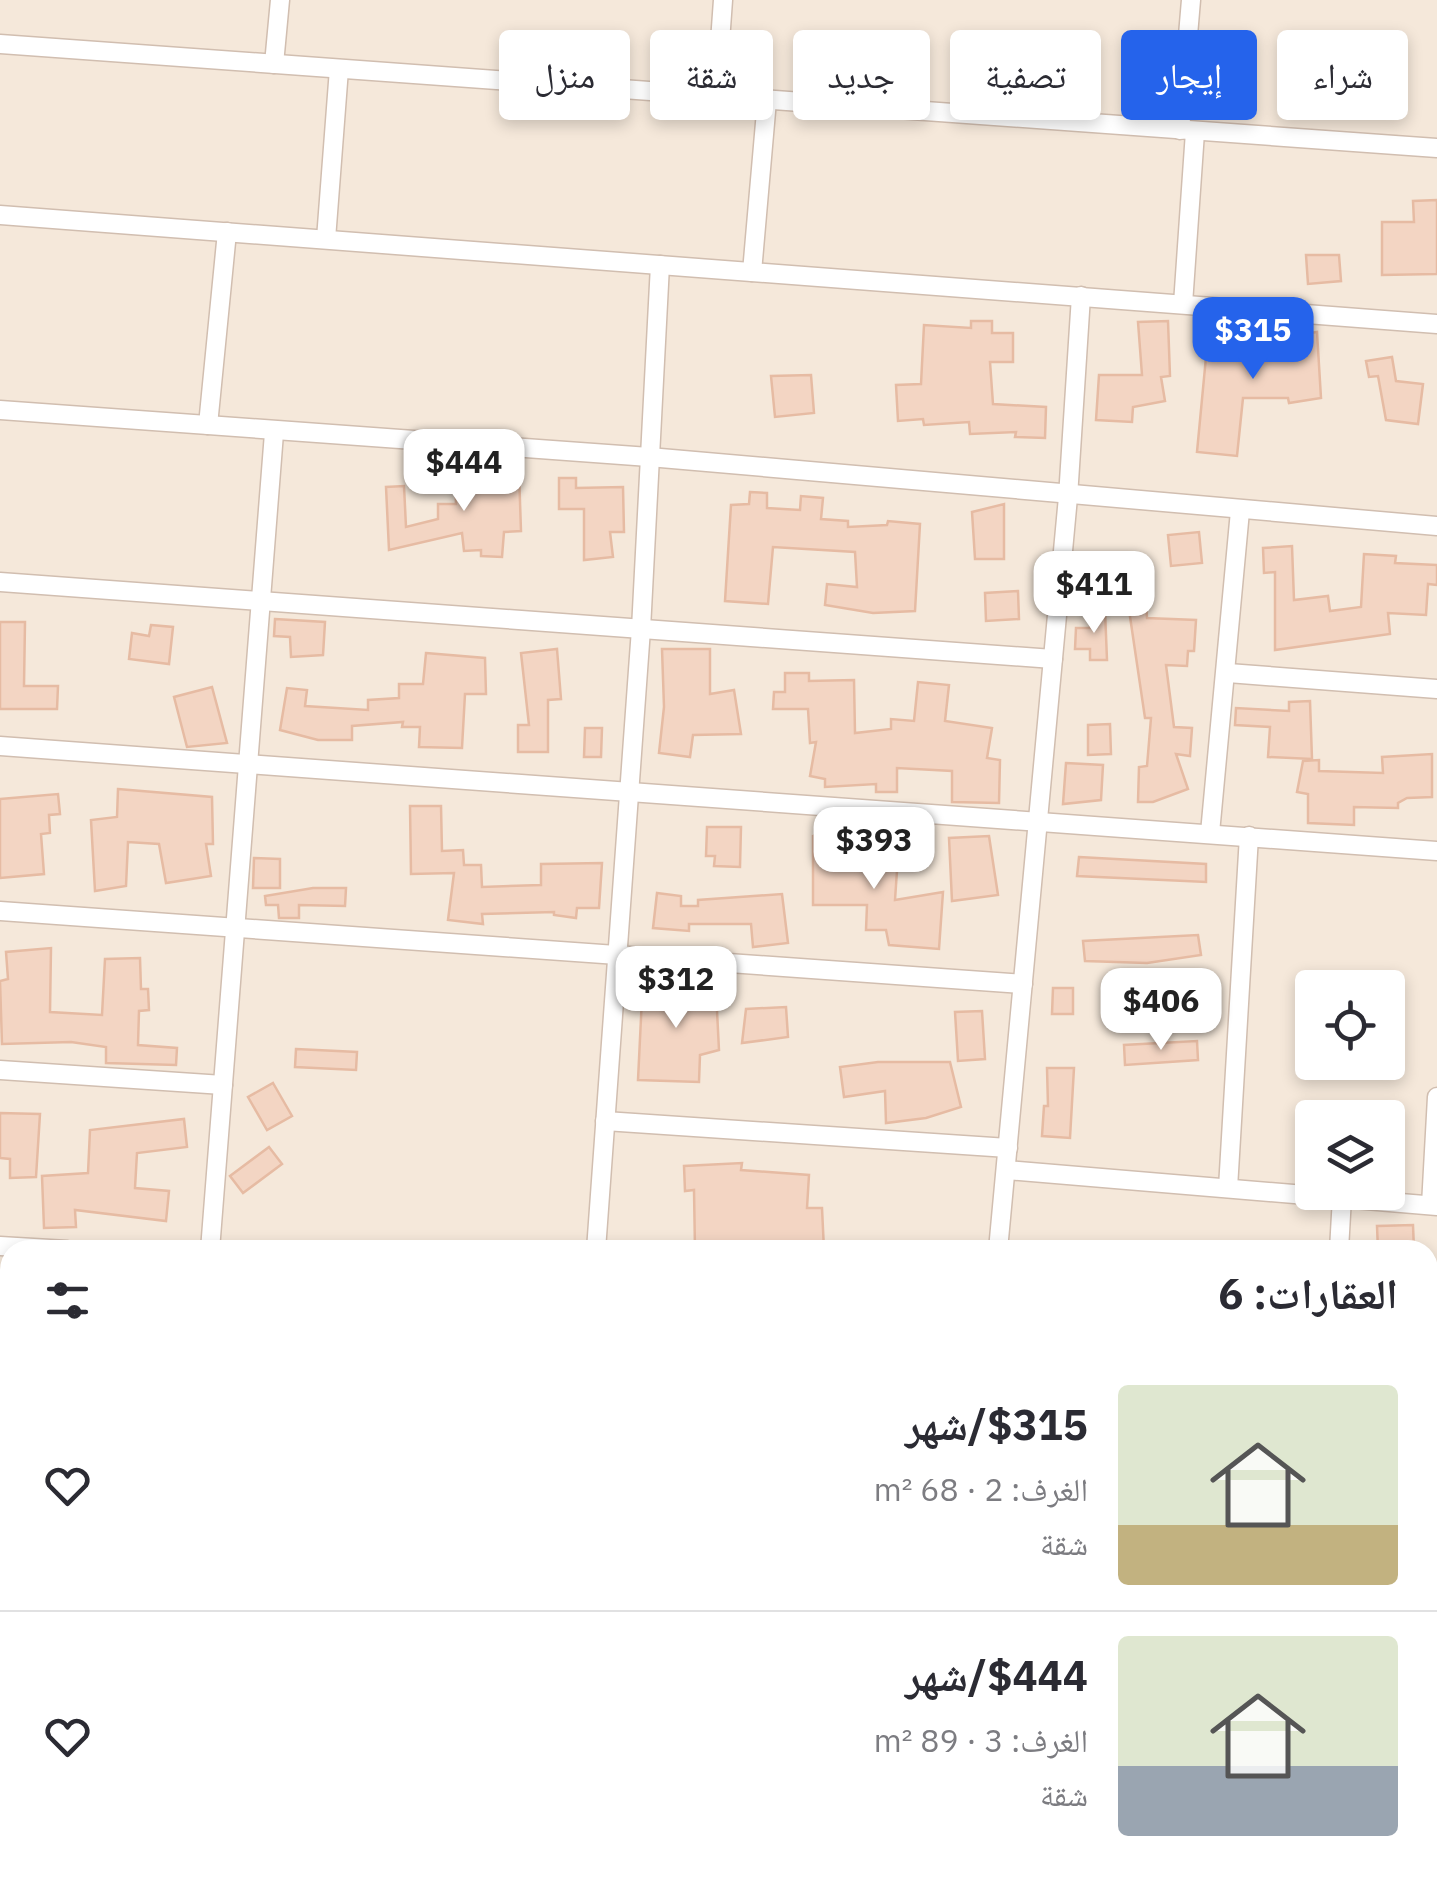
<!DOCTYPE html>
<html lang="ar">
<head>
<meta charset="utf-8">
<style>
  body { margin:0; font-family:"IBM Plex Sans","Noto Naskh Arabic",sans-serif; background:#f7f7f7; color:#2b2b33; direction:rtl; height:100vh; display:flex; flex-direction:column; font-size:38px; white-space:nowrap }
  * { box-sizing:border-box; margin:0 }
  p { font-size:32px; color:#7c7c81 }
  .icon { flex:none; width:55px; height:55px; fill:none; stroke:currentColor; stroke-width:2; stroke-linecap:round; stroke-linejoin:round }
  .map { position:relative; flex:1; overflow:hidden; direction:ltr }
  .side { position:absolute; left:0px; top:1240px; width:1438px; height:642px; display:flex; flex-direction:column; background:#fff; border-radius:30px 30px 0 0; box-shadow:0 5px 15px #0003; direction:rtl }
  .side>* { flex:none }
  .banner { position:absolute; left:30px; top:30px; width:1378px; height:90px; direction:rtl; display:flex; gap:20px }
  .buttons { position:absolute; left:1295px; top:970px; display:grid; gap:20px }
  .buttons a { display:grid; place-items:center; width:110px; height:110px; border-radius:10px; background:#fff; box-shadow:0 5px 15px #0003; font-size:50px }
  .price { position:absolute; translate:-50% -85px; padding:0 22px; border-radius:20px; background:#fff; color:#222; font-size:32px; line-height:65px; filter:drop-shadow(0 2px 5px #0008) }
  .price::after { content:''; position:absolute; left:50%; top:60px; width:30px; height:22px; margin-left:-15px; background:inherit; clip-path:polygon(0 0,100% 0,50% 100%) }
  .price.current { background:#2563eb; color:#fff }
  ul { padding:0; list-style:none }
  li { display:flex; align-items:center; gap:30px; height:250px; padding:0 40px }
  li+li { border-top:2px solid #e1e1e2 }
  li span { display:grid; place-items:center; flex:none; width:280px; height:200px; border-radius:10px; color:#555 }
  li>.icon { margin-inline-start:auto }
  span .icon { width:120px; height:120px; fill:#fffc; stroke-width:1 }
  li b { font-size:42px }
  h2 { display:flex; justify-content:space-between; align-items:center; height:120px; padding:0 40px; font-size:42px }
  .pill { padding:0 35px; border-radius:10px; background:#fff; box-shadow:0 5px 15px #0003; font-size:35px; line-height:90px }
  .pill.current { background:#2563eb; color:#fff }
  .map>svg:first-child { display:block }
</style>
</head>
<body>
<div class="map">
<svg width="1437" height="1881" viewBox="0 0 1437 1881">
  <rect width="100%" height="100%" fill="#fdf6ec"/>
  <path fill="#f5e8da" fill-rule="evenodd" d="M 0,0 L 1437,0 L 1437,1881 L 0,1881 ZM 1312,988 L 1388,988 L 1388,1062 L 1312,1062 ZM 1312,1118 L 1388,1118 L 1388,1192 L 1312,1192 ZM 10,1250 L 1428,1250 L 1428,1872 L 10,1872 Z"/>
  <g fill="#f3d5c3" stroke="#e6bba3" stroke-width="2.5">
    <path d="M 1437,200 L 1437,274 L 1382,275 L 1382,222 L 1414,222 L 1413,201 Z"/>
    <path d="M 1306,255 L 1339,255 L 1341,281 L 1308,284 Z"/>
    <path d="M 971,321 L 992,321 L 992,333 L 1013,333 L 1013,362 L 990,362 L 993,404 L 1046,407 L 1045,438 L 1015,437 L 1016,432 L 970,434 L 969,422 L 924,425 L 923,419 L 898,421 L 896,385 L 921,384 L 924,325 L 971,328 Z"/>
    <path d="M 1168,321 L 1170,376 L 1161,377 L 1165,401 L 1133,407 L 1132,422 L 1096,420 L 1099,375 L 1142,375 L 1138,322 Z"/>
    <path d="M 1317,332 L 1321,398 L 1289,403 L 1288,398 L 1243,398 L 1237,456 L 1197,452 L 1208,336 L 1277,338 Z"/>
    <path d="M 1392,357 L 1396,381 L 1423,384 L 1418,424 L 1386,420 L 1378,376 L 1369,377 L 1366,361 Z"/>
    <path d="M 811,375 L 814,413 L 775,417 L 771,376 Z"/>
    <path d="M 519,472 L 521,531 L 504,532 L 502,557 L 481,556 L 481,550 L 464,551 L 462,533 L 389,550 L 386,487 L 404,486 L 406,527 L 438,519 L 438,504 L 456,504 L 455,474 Z"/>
    <path d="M 559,478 L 576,478 L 576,488 L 623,487 L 624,532 L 610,532 L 613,557 L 584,560 L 584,509 L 559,509 Z"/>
    <path d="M 750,492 L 767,493 L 767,508 L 800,510 L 801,496 L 823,498 L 821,519 L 848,521 L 848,527 L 887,525 L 888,521 L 920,524 L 915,611 L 873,613 L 825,605 L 827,584 L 857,587 L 855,552 L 773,547 L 768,604 L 725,601 L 731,505 L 749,504 Z"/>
    <path d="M 1004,504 L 1004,559 L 975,559 L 972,512 Z"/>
    <path d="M 1199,532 L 1202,563 L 1171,566 L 1168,535 Z"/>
    <path d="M 1292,546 L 1294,600 L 1328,596 L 1330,611 L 1361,607 L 1364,554 L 1396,556 L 1395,563 L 1437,565 L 1437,585 L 1428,584 L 1426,615 L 1388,613 L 1390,634 L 1275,650 L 1275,572 L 1264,573 L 1263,548 Z"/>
    <path d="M 1018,591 L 1019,619 L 986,621 L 985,593 Z"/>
    <path d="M 1146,601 L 1147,618 L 1196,620 L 1194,651 L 1188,651 L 1187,666 L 1166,665 L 1174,727 L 1192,728 L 1190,756 L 1176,754 L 1188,789 L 1153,802 L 1138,802 L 1139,767 L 1147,766 L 1151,718 L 1145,718 L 1128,603 Z"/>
    <path d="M 1090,610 L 1105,610 L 1107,660 L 1090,660 L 1090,649 L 1075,649 L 1076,628 L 1090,628 Z"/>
    <path d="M 275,619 L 325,622 L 323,655 L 291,657 L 290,637 L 274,636 Z"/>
    <path d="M 0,622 L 25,622 L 24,686 L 58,686 L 57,709 L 0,709 Z"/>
    <path d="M 151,625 L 173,627 L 169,664 L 129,659 L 132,633 L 149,636 Z"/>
    <path d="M 557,649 L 561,699 L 548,700 L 548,752 L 518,752 L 518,725 L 529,725 L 521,653 Z"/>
    <path d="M 662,649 L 710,649 L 710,694 L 734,690 L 741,734 L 693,735 L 690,757 L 659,753 L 664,707 Z"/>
    <path d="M 426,653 L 485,658 L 486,694 L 465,694 L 462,748 L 419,747 L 420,727 L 402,727 L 403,722 L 352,726 L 352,740 L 318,740 L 280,730 L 287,688 L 307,690 L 305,706 L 368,710 L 368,700 L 399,698 L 399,684 L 423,684 Z"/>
    <path d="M 785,673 L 809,673 L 809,681 L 854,680 L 855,733 L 891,729 L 891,719 L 914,721 L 918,682 L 949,685 L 945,721 L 992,728 L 987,758 L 1000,760 L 999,803 L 952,802 L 952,771 L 897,768 L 897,792 L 876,792 L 876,784 L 825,787 L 825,779 L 810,776 L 816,742 L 810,743 L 808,709 L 773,709 L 774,692 L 785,692 Z"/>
    <path d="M 212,687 L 227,743 L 187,747 L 174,697 Z"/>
    <path d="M 1310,701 L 1312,759 L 1268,757 L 1270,727 L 1235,725 L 1236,708 L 1289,711 L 1289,702 Z"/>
    <path d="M 1110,724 L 1111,754 L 1088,755 L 1088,725 Z"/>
    <path d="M 585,728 L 602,728 L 601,757 L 584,757 Z"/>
    <path d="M 1432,754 L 1432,797 L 1407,798 L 1398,803 L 1398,808 L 1354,807 L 1354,825 L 1308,823 L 1308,794 L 1297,792 L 1303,761 L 1319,760 L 1319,771 L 1383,773 L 1382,757 Z"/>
    <path d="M 1066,763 L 1103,765 L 1101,800 L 1063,804 Z"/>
    <path d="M 118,789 L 212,797 L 213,844 L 206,844 L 211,876 L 166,883 L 159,844 L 128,842 L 126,886 L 95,891 L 91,820 L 117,817 Z"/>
    <path d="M 58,794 L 60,814 L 49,815 L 50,833 L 41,834 L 44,874 L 0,878 L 0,799 Z"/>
    <path d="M 410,806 L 441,806 L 442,851 L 463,850 L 464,865 L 481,865 L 482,887 L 541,885 L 541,864 L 602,863 L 599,908 L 577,908 L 576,918 L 554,915 L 554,912 L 482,914 L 483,924 L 448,920 L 454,873 L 411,874 Z"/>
    <path d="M 707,827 L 741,827 L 740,867 L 714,866 L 715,856 L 706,856 Z"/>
    <path d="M 820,833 L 849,835 L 848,844 L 867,844 L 867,854 L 898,856 L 895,900 L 943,892 L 939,949 L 889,945 L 886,930 L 866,930 L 867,905 L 813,905 L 813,836 Z"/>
    <path d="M 989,836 L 998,895 L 952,901 L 949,838 Z"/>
    <path d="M 1079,857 L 1206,864 L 1206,882 L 1077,876 Z"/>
    <path d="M 254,858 L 280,859 L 280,888 L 253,888 Z"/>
    <path d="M 313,888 L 346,888 L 345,906 L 299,905 L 299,918 L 279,918 L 278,905 L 266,905 L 265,896 Z"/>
    <path d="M 657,893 L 681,896 L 681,906 L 698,906 L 698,900 L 782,894 L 788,943 L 753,947 L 751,924 L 689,924 L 689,931 L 653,928 Z"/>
    <path d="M 1198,935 L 1201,955 L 1147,963 L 1085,961 L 1083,941 Z"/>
    <path d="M 51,948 L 50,1012 L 102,1015 L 105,959 L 140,958 L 141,989 L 148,989 L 149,1010 L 139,1011 L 138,1045 L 177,1048 L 176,1065 L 106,1063 L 106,1047 L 71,1042 L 2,1044 L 0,981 L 8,979 L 6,952 Z"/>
    <path d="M 643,977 L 687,982 L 686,992 L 716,991 L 719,1050 L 700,1055 L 699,1082 L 638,1080 Z"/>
    <path d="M 1053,988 L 1073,988 L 1073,1014 L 1052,1014 Z"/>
    <path d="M 786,1007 L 788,1037 L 742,1043 L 746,1009 Z"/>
    <path d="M 982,1011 L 985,1059 L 958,1061 L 955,1012 Z"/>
    <path d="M 1197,1041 L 1198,1060 L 1125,1065 L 1124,1045 Z"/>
    <path d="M 296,1049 L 357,1052 L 356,1070 L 295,1067 Z"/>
    <path d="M 878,1062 L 950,1062 L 961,1107 L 926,1118 L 886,1123 L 885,1091 L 844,1097 L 840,1067 Z"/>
    <path d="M 1047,1068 L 1074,1068 L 1070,1138 L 1042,1136 L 1044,1106 L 1048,1106 Z"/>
    <path d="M 273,1083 L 292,1116 L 267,1130 L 248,1097 Z"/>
    <path d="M 0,1113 L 40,1114 L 36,1177 L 10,1178 L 10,1159 L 0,1158 Z"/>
    <path d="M 184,1119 L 187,1147 L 137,1153 L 135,1188 L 169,1191 L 166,1221 L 75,1210 L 76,1227 L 44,1228 L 42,1176 L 88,1173 L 90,1130 Z"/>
    <path d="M 269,1147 L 282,1164 L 243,1193 L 230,1176 Z"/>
    <path d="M 742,1163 L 741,1170 L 809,1175 L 807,1208 L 822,1208 L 824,1250 L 695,1250 L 694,1190 L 685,1191 L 684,1166 Z"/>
    <path d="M 1413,1225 L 1414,1250 L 1378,1250 L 1377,1226 Z"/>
  </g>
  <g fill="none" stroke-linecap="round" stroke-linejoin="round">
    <defs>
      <g id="street">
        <path d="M 0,44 L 1437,148"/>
        <path d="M 274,64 L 280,0"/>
        <path d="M 716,97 L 723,0"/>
        <path d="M 1180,130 L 1191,0"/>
        <path d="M 0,215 L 1437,324"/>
        <path d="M 326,239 L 339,69"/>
        <path d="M 752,272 L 767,100"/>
        <path d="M 1183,304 L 1195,132"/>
        <path d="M 0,410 L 649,457 L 1437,526"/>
        <path d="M 208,425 L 227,232"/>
        <path d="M 0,582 L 1053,659"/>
        <path d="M 1228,673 L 1437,689"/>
        <path d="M 0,746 L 1437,851"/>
        <path d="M 1210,833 L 1240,511"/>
        <path d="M 0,911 L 1023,984"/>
        <path d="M 0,1070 L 223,1085"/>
        <path d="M 605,1121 L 1008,1148"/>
        <path d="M 1006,1170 L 1437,1206"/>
        <path d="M 1228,1188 L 1249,836"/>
        <path d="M 1431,1205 L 1437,1097"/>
        <path d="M 0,1246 L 67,1250"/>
        <path d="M 210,1250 L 274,433"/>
        <path d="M 596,1250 L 641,629 L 660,265"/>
        <path d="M 998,1250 L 1068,497 L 1081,296"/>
        <path d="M 1339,1250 L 1342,1197"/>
        <path d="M 1428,1348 L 1437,1349"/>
        <path d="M 0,1406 L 10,1406"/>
        <path d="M 0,1592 L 10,1593"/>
        <path d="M 1428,1689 L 1437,1689"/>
        <path d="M 0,1763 L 10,1764"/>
        <path d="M 105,1881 L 105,1872"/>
        <path d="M 440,1881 L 440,1872"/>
        <path d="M 760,1881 L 760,1872"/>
        <path d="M 1090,1881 L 1091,1872"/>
        <path d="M 1433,1881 L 1437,1821"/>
      </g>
    </defs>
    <use href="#street" stroke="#d1beb0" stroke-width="21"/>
    <use href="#street" stroke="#fff" stroke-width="18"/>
  </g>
</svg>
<div class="buttons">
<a><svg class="icon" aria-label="locate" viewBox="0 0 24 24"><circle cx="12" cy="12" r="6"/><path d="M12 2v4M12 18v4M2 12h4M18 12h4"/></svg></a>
<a><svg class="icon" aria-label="layers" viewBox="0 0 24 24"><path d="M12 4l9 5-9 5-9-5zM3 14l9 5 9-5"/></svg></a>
</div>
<b class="price current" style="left:1253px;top:382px">$315</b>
<b class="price" style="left:464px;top:514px">$444</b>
<b class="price" style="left:1094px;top:636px">$411</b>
<b class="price" style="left:874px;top:892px">$393</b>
<b class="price" style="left:676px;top:1031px">$312</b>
<b class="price" style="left:1161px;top:1053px">$406</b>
<div class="banner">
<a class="pill">شراء</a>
<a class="pill current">إيجار</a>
<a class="pill">تصفية</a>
<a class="pill">جديد</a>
<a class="pill">شقة</a>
<a class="pill">منزل</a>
</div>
<section class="side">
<h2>العقارات: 6<svg class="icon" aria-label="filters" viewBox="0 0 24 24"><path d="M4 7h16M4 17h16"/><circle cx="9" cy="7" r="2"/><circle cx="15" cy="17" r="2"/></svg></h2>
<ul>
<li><span style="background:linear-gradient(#dfe7d0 70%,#c2b280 0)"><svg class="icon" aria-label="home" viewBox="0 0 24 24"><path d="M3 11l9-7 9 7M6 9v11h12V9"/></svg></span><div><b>$315/شهر</b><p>الغرف: 2 · 68 m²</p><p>شقة</p></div><svg class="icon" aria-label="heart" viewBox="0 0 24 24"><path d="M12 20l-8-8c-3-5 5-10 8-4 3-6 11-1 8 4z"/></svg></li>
<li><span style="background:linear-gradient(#dfe7d0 65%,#9aa5b1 0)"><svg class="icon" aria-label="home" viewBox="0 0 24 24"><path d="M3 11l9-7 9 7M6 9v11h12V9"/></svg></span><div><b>$444/شهر</b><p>الغرف: 3 · 89 m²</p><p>شقة</p></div><svg class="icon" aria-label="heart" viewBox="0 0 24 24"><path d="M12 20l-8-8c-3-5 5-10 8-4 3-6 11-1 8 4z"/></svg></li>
</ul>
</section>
</div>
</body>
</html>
